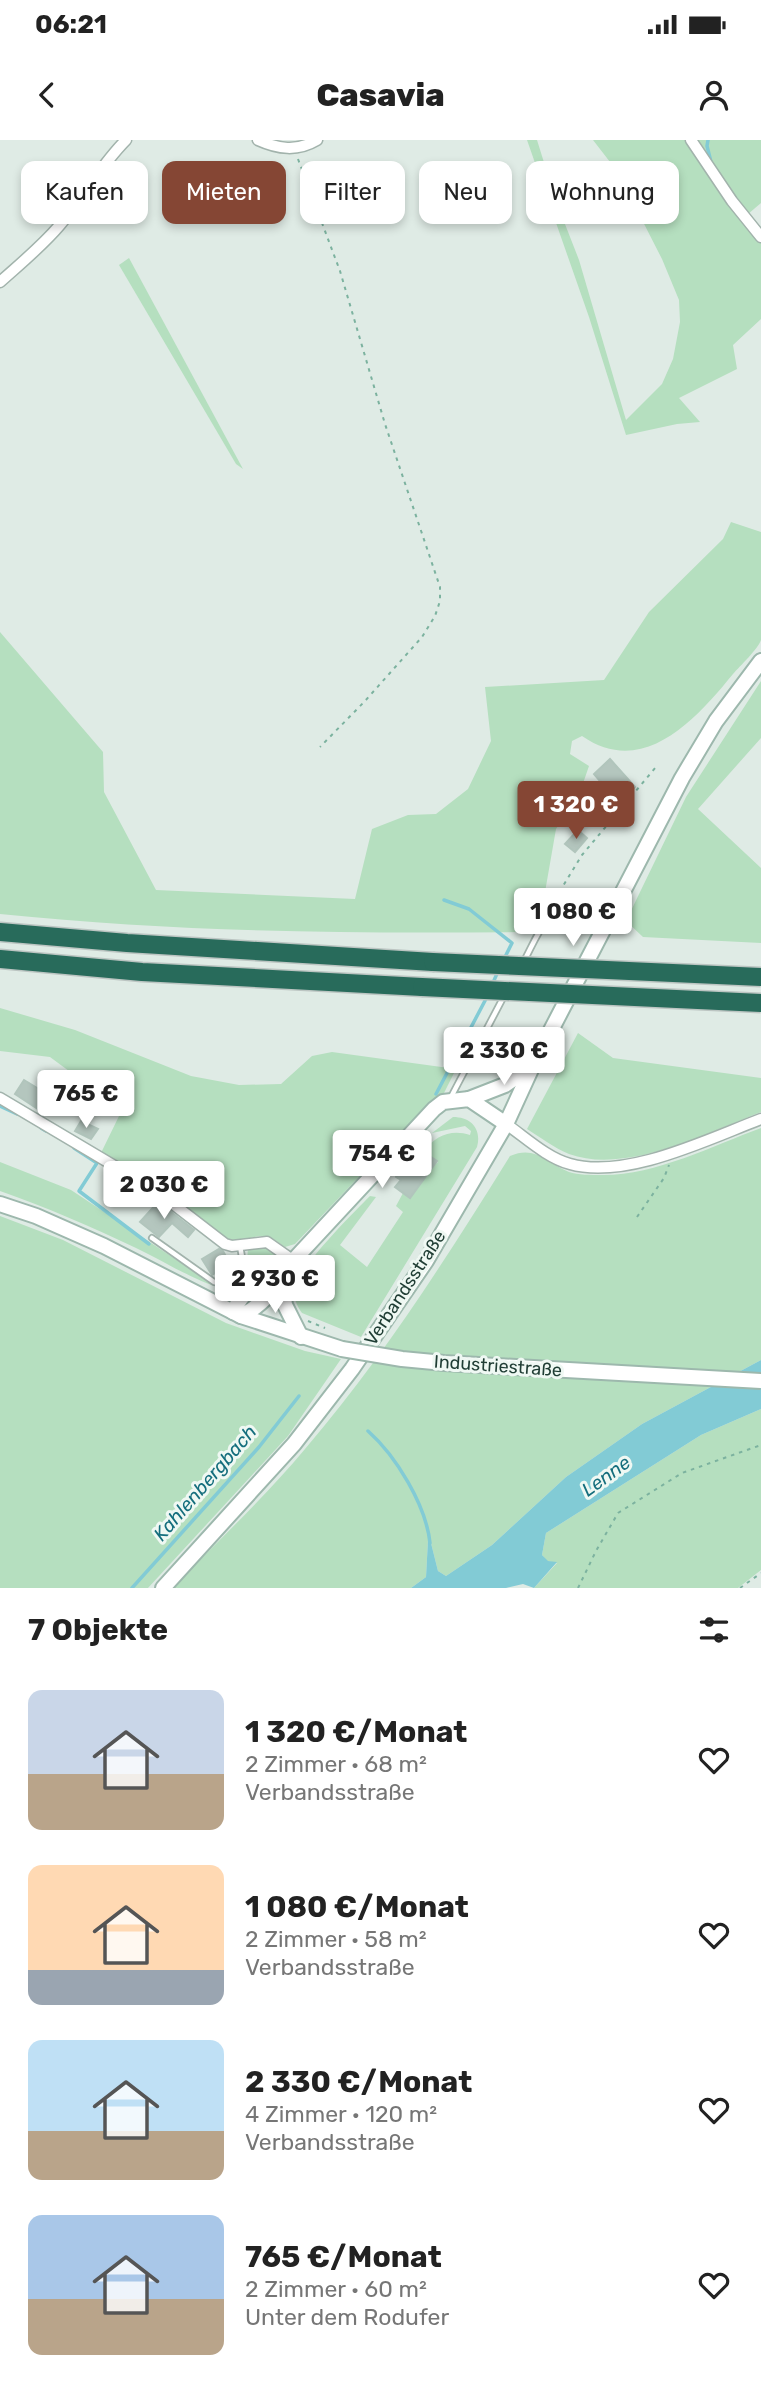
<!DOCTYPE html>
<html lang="de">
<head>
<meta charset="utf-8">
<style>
  body { margin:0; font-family:Rubik,sans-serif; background:#f2f2f2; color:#222; height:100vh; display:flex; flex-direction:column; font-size:26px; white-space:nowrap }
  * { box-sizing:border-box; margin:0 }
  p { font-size:23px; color:#767676 }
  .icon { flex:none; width:38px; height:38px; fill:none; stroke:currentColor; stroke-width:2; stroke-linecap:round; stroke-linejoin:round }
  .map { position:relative; height:1448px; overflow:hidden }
  .side { display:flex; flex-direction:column; background:#fff; flex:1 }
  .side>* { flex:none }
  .hud { position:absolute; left:21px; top:21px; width:719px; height:63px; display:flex; gap:14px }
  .price { position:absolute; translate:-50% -60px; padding:0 16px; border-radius:7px; background:#fff; color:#222; font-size:23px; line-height:46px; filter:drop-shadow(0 2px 4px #0008) }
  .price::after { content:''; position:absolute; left:50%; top:42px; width:21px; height:16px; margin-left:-10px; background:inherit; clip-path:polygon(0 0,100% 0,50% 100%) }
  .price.current { background:#854634; color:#fff }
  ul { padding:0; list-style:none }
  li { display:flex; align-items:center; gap:21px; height:175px; padding:0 28px }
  li span { display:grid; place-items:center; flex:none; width:196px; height:140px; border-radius:14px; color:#555 }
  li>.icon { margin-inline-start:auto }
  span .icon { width:84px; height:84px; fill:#fffc; stroke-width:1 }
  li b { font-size:30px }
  h2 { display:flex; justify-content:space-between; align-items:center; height:84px; padding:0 28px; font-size:30px }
  .chip { padding:0 24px; border-radius:14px; background:#fff; box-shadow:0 4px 10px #0003; font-size:24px; line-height:63px }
  .chip.current { background:#854634; color:#fff }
  .status { display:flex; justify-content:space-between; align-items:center; height:49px; padding:0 35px; background:#fff; direction:ltr }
  .status svg { height:19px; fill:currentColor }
  header { display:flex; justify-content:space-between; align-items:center; height:91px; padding:0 28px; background:#fff; font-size:32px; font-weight:800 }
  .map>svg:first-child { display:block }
</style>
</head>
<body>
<div class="status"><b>06:21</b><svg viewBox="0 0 49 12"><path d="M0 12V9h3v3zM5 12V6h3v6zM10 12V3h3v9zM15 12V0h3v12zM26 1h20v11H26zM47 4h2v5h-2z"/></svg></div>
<header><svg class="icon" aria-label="back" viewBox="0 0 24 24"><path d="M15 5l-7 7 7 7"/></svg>Casavia<svg class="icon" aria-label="person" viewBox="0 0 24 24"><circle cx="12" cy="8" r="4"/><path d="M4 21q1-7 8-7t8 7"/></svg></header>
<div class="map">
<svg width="761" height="1448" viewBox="0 0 761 1448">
  <rect width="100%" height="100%" fill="#dfebe5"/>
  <g fill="#b5dfbf">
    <path d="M 527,0 L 537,0 L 556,61 L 579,120 L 626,280 L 662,244 L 673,219 L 680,182 L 679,160 L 662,119 L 617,31 L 593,0 L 686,0 L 761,103 L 761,179 L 733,205 L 737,229 L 679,258 L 700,282 L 677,284 L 626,295 L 589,177 Z"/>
    <path d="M 696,0 L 761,0 L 761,63 L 748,74 Z"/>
    <path d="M 129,118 L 243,329 L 236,324 L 119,125 Z"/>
    <path d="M 731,382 L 761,392 C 761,419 761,446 761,473 C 761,481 761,493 761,500 C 758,509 740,526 733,534 C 697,578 644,639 582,596 L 572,601 L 570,614 L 589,626 L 579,655 L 556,689 L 541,775 L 528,792 C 352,794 175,792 0,774 L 0,492 L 103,612 L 104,652 L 156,750 L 355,759 L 372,689 L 408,675 L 436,674 L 468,649 L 491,601 L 485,547 L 604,540 L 649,472 L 723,399 Z"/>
    <path d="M 761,541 L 761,598 L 698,669 L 761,728 L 761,803 L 643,797 L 626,781 L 686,657 Z"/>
    <path d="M 0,868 L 75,890 L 191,936 L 239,945 L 281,944 L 312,916 L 332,912 L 456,929 L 444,953 L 432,960 L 295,1104 L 285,1107 C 280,1104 275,1099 269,1097 C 257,1093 241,1103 227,1102 L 100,1015 L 120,974 L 115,965 L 50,917 L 0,911 Z"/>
    <path d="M 578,893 L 613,918 L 761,938 L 761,972 C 707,993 626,1035 569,1014 C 554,1008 540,997 527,989 Z"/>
    <path d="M 453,977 C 471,977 482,989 477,1007 L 361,1197 L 302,1173 C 296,1164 293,1157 295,1147 C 300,1126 353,1073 370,1056 L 376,1057 L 340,1105 L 367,1127 L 403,1072 L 396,1066 L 403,1053 L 438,1022 L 424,1011 C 435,996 451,989 470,995 L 471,991 L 465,986 L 432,993 Z"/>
    <path d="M 761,988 L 761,1220 L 642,1284 L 566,1337 L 492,1405 L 446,1436 L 438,1431 L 430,1399 L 428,1400 L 426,1437 L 411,1448 L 172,1448 C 217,1402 264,1358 305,1309 C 383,1218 447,1117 510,1016 C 536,1005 546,1023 569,1032 C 578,1035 591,1035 601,1035 C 654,1036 712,1006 761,988 Z"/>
    <path d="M 0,1022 L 71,1050 L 216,1146 C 231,1150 249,1145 248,1126 C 248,1119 247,1116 248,1109 L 256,1105 L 272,1108 L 275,1118 L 271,1125 L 235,1150 C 211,1151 160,1119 136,1108 C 92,1087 46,1067 0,1051 Z"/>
    <path d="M 0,1076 L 63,1100 L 226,1183 L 305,1211 L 341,1219 L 288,1296 L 148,1448 L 0,1448 Z"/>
    <path d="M 761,1269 L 761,1430 L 738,1448 L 534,1448 L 557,1423 L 547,1421 L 542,1415 L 546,1393 L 701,1295 Z"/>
  </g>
  <path fill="#82cbd5" d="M 761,1220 L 761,1269 L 701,1295 L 546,1393 L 542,1415 L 548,1421 L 557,1422 L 534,1448 L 523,1444 L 506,1448 L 411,1448 L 426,1437 L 428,1400 L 430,1399 L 438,1431 L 446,1436 L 492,1405 L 566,1337 L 642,1284 Z"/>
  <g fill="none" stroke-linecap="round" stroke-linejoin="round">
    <g stroke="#82cbd5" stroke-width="3.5">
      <path d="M 708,0 L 707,6 L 711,22"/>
      <path d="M 444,760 L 469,769 L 512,803 L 504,819"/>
      <path d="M 492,845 L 499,829"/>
      <path d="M 436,954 L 488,855"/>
      <path d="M 0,966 L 17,974"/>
      <path d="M 41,988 L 46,991"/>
      <path d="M 74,1008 L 97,1023 L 79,1051 L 149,1104"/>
      <path d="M 368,1291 C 396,1316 426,1365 430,1403"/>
      <path d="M 132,1448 L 259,1307 L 299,1256"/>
    </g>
  </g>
  <g fill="#b4c6be" stroke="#b1c5bc" stroke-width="2">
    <path d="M 110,44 L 113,50 L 117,48 L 125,64 L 108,74 L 102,62 L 106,60 L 100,49 Z"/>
    <path d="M 610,619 L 635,647 L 618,662 L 594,634 Z"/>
    <path d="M 578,690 L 587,698 L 575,712 L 565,704 Z"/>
    <path d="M 24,940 L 52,957 L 47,966 L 42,963 L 38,969 L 15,954 Z"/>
    <path d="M 81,981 L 98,989 L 91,999 L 75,991 Z"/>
    <path d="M 422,1011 L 437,1021 L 410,1058 L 395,1047 L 401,1040 L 396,1037 L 406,1022 L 411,1025 Z"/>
    <path d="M 158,1062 L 194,1090 L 188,1097 L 172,1083 L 159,1097 L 140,1082 Z"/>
    <path d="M 219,1109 L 223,1111 L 230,1124 L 212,1135 L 202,1119 Z"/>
  </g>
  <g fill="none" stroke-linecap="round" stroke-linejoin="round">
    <defs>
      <g id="service">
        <path d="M 524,821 C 535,801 548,764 575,760 C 586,759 602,766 613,768"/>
        <path d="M 451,957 L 504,856"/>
        <path d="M 152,1098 L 214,1142 C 243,1150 245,1128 240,1106"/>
      </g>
      <g id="minor">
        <path d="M 258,0 C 278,9 297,12 317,0"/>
        <path d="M 691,0 L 732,61 L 761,97"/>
        <path d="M 0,142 C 20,124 41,107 59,86 C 83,58 100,26 126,0"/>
        <path d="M 0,958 L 155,1050 L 225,1104 L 232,1106 L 267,1102 L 294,1121"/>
        <path d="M 506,984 C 525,997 547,1018 570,1024 C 626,1040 708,999 761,979"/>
      </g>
      <g id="secondary">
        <path d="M 469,959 L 505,945 L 532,926"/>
        <path d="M 0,1064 L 36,1076 L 104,1106 L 241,1176 L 342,1209"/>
        <path d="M 282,1140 L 285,1165 L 301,1197"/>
        <path d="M 233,1172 C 244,1147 268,1135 291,1123"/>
        <path d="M 241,1176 C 264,1165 279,1145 291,1123 L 434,969 L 443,962 L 469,959 L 506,984"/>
        <path d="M 163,1448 L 294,1304 L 352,1229 L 426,1121 L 506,984 L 533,925 L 682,638 L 716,581 L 761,521"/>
      </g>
      <g id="motorway">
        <path d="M 0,792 L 127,803 L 433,822"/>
        <path d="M 0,819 L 142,832 L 422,847"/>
      </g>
    </defs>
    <use href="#service" stroke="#a2b3ac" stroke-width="8"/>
    <use href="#minor" stroke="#a2b3ac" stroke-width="13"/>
    <use href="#secondary" stroke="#9db8ad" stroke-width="18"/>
    <use href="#motorway" stroke="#bcc5c2" stroke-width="21"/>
    <g stroke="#7cb29f" stroke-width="2" stroke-dasharray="3.5 5" stroke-linecap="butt">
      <path d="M 298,19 L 340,131 L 385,284 L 440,447 L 440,461 L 435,476 L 422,497 L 365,561 L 320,607"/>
      <path d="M 555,759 L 582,715 L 656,627"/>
      <path d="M 637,1077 L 664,1038 L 669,1025"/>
      <path d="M 308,1181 L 325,1188"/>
      <path d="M 578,1448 L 596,1411 L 618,1373 L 682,1333 L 761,1305"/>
      <path d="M 740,1448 L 761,1433"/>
    </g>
    <use href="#service" stroke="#fff" stroke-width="4.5"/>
    <use href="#minor" stroke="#fff" stroke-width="10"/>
    <use href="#secondary" stroke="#fff" stroke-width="14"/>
    <use href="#motorway" stroke="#286b5b" stroke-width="18"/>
    <defs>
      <path id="secondary-bridge" d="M 342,1209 L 402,1219 L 444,1223 L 761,1241"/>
      <g id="motorway-bridge">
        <path d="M 433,822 L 761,837"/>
        <path d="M 422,847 L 761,863"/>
      </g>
    </defs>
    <use href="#secondary-bridge" stroke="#9db8ad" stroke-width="18" stroke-linecap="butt"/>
    <use href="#motorway-bridge" stroke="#bcc5c2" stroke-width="21" stroke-linecap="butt"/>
    <use href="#secondary-bridge" stroke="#fff" stroke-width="14"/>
    <use href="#motorway-bridge" stroke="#286b5b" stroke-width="18"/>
  </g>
  <g text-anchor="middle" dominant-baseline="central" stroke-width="6" stroke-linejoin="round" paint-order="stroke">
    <g font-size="18" fill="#1f3d34" stroke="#eff8f3">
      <text transform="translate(405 1148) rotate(-57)">Verbandsstraße</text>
      <text transform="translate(498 1226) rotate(4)">Industriestraße</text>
    </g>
    <g font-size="19" font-style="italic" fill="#156e7d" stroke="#eff8f3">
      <text transform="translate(606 1336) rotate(-36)">Lenne</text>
      <text transform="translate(205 1343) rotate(-49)">Kahlenbergbach</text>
    </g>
  </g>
</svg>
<b class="price current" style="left:576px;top:701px">1 320 €</b>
<b class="price" style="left:573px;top:808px">1 080 €</b>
<b class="price" style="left:504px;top:947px">2 330 €</b>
<b class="price" style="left:86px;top:990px">765 €</b>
<b class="price" style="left:382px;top:1050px">754 €</b>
<b class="price" style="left:164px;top:1081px">2 030 €</b>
<b class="price" style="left:275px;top:1175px">2 930 €</b>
<div class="hud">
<a class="chip">Kaufen</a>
<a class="chip current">Mieten</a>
<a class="chip">Filter</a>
<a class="chip">Neu</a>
<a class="chip">Wohnung</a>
</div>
</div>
<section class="side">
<h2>7 Objekte<svg class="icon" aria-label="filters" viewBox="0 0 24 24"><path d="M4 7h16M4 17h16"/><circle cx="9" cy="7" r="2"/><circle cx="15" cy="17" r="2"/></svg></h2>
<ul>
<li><span style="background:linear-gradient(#c9d6e8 60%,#b9a48a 0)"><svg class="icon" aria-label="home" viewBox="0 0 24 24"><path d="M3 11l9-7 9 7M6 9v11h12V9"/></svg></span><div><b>1 320 €/Monat</b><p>2 Zimmer · 68 m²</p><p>Verbandsstraße</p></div><svg class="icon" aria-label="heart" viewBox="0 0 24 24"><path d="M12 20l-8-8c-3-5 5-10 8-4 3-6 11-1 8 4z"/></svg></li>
<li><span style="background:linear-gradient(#ffd9b3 75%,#9aa5b1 0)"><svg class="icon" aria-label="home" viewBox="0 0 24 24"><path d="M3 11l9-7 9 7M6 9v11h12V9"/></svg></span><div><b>1 080 €/Monat</b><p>2 Zimmer · 58 m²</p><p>Verbandsstraße</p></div><svg class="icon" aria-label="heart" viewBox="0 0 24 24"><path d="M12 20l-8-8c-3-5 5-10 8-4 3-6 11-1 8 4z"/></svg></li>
<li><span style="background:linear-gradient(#bfe0f5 65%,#b9a48a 0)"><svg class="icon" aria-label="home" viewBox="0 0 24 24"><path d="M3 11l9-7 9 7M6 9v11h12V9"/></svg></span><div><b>2 330 €/Monat</b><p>4 Zimmer · 120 m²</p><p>Verbandsstraße</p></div><svg class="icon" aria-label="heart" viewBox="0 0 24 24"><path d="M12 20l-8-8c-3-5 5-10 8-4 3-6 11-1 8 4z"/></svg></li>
<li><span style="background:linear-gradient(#a9c7e8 60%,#b9a48a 0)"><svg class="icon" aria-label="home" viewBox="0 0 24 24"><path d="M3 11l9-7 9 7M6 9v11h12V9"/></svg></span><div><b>765 €/Monat</b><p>2 Zimmer · 60 m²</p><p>Unter dem Rodufer</p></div><svg class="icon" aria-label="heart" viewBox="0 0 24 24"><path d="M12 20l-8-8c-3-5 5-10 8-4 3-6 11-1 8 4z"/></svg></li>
</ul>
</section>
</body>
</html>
